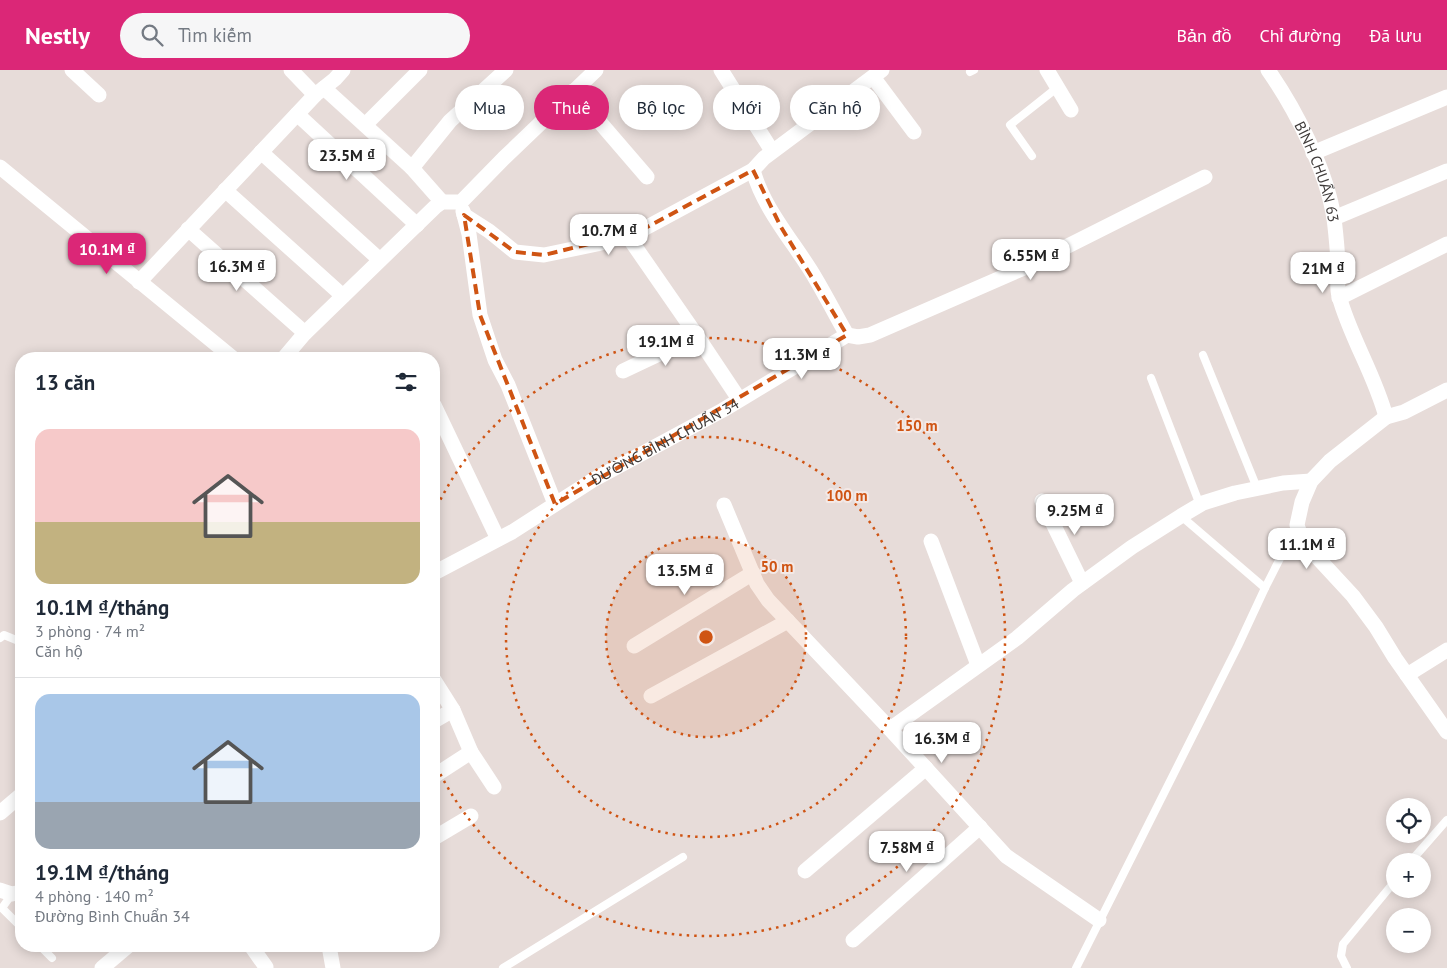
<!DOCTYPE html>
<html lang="vi">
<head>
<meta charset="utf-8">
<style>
  body { margin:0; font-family:"PT Sans",sans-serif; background:#f6f6f7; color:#1f2937; height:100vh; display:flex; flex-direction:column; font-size:19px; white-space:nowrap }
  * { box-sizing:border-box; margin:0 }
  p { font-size:16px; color:#747a83 }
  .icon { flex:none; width:28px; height:28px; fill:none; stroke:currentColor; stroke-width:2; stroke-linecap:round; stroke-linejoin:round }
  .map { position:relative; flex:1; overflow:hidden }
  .side { position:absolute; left:15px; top:282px; width:425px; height:600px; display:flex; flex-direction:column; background:#fff; border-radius:20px; box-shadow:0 2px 12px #0003 }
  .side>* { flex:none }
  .top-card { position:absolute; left:455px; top:15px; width:475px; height:45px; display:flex; gap:10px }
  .buttons { position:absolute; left:1386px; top:728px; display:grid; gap:10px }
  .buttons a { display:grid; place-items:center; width:45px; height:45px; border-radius:50%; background:#fff; box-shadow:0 2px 12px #0003; font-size:25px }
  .price { position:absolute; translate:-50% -42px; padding:0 11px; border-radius:10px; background:#fff; color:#222; font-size:16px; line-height:32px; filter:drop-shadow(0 1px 2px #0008) }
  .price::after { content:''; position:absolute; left:50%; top:30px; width:15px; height:11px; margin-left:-8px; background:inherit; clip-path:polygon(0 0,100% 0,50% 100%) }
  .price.selected { background:#db2777; color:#fff }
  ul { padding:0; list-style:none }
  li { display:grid; align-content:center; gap:10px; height:265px; padding:0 20px }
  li+li { border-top:1px solid #e0e1e3 }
  li span { display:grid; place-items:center; height:155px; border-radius:15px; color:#555 }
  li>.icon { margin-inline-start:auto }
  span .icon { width:90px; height:90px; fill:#fffc; stroke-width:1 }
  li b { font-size:21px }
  h2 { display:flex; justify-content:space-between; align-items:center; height:60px; padding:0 20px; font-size:21px }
  .chip { padding:0 18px; border-radius:22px; background:#fff; box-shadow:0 2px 12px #0003; font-size:18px; line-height:45px }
  .chip.selected { background:#db2777; color:#fff }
  header { display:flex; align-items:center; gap:30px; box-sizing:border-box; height:70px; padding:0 25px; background:#db2777; color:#fff }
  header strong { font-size:24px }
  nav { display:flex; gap:28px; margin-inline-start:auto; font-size:18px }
  .search { width:350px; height:45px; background:#f6f6f7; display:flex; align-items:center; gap:12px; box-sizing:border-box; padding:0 18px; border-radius:28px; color:#747a83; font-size:19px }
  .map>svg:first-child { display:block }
</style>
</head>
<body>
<header>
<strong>Nestly</strong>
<div class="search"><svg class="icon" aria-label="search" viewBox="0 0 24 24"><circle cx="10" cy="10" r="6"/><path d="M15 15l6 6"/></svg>Tìm kiếm</div>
<nav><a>Bản đồ</a><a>Chỉ đường</a><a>Đã lưu</a></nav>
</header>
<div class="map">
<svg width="1447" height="898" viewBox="0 0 1447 898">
  <rect width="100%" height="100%" fill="#e7dcd9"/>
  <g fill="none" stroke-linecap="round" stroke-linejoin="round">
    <g stroke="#fff" stroke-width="8">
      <path d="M 970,2 L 974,0"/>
      <path d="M 1032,86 L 1010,55 L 1058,17"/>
      <path d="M 1203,285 L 1257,418"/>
      <path d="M 1151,308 L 1200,435"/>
      <path d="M 1181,446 L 1265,518"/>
      <path d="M 0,568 L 4,565 L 21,572"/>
      <path d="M 1411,791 L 1447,750"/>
      <path d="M 12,824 L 2,838 L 21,857"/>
      <path d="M 40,876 L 52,888"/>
      <path d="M 503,898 L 683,787"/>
      <path d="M 1076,898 L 1238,576 L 1265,518 L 1297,455"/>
      <path d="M 1347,898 L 1341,886 L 1343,874 L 1395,811"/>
    </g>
    <g stroke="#fff" stroke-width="15">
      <path d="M 72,0 L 99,25"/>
      <path d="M 291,0 L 315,25"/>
      <path d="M 721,0 L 772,81"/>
      <path d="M 1047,0 L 1071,40"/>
      <path id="s1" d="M 1268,0 C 1296,40 1327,101 1334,149 C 1336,163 1337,177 1338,191 C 1339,202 1336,215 1339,226 C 1350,267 1375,305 1386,347 L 1404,342 L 1447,320"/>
      <path d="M 873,7 L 914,62"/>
      <path d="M 324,18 L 412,98 L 442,132"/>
      <path d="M 573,21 L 647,107"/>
      <path d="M 297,44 L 417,155"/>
      <path d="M 365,55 L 420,0"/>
      <path d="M 261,82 L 380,190"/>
      <path d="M 1313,83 L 1447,27"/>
      <path d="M 0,97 L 234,289"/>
      <path d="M 412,98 L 450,51 L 506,0"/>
      <path d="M 225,120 L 343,226"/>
      <path d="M 463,141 L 469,164 L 480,245 L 495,290 L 508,315 L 555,434"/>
      <path d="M 464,145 L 489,161 L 515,182 L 544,185 L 597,174 L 638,162 L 753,100"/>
      <path d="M 1334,148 L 1447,101"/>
      <path d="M 188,159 L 305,263"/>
      <path d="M 627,165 L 697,266 L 739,329"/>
      <path d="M 139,212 L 315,25 L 335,9 L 343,0"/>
      <path d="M 1339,228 L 1447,174"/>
      <path d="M 847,265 L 858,267 L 870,265 L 1026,197 L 1205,107"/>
      <path d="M 283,289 L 305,263 L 435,137 L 442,132 L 461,132 L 504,88 L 596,0"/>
      <path d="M 623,301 L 697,266"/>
      <path d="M 434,335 L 498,469"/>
      <path d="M 1386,347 L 1330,391 L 1311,411 L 1302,432 L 1297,455 L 1303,472 L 1353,526 L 1376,557 L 1395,588 L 1447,662"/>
      <path d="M 1042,431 L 1082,513"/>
      <path d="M 724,435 L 757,514 L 768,530 L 890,659 L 1006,786 L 1099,850"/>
      <path d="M 931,471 L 978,595"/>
      <path id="s2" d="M 434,503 L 512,462 L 593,410 L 723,340 L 847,265 C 835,244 824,222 811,201 C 791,169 763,137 753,100 L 764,88 L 882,0"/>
      <path d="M 634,576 L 753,503"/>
      <path d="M 1407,605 L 1447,580"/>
      <path d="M 434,610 L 453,640 L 471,682 L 494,717"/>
      <path d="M 651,626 L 788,551"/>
      <path d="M 434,651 L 453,640"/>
      <path d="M 890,659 L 1017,568 L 1073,520 L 1132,477 L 1181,446 L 1203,433 L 1235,423 L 1283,413 L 1311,411"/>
      <path d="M 434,706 L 471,682"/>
      <path d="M 0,743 L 21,725"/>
      <path d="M 434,768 L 471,746"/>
      <path d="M 805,801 L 926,698"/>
      <path d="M 0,820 L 12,824 L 21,822"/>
      <path d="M 853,870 L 980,757"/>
      <path d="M 251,876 L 266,897"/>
      <path d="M 329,876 L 333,898"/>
      <path d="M 102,898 L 128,876"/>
    </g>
  </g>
  <path fill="none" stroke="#cf5413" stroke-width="4" stroke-dasharray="10 6" stroke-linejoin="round" d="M 753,100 L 781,157 L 847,265 L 555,434 L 480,245 L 464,145 L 515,182 L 544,185 L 638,162 Z"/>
  <circle cx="706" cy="567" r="100" fill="#cf5413" fill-opacity=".12"/>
  <g fill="none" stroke="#cf5413" stroke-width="2.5" stroke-dasharray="2.5 5">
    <circle cx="706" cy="567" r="100"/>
    <circle cx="706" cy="567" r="200"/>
    <path d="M434 443A299 299 0 1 1 434 691"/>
  </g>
  <g text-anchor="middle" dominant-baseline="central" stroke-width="4" stroke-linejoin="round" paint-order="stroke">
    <g font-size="15" fill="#3f3b3a" stroke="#f4e9e6">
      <text stroke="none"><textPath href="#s1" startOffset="114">BÌNH CHUẨN 63</textPath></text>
      <text stroke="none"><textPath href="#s2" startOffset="266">ĐƯỜNG BÌNH CHUẨN 34</textPath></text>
    </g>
  </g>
  <circle cx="706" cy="567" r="8" fill="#cf5413" stroke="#f4e9e6" stroke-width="2.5"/>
  <g font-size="15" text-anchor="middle" font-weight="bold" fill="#cf5413" stroke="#f4e9e6" stroke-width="4" stroke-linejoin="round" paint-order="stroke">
    <text x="917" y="361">150 m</text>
    <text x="847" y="431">100 m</text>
    <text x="777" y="502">50 m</text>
  </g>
</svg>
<div class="buttons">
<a><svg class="icon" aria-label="locate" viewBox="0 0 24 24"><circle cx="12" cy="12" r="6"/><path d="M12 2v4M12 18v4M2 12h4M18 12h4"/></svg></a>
<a>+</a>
<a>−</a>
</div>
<b class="price" style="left:347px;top:111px">23.5M ₫</b>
<b class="price" style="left:609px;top:186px">10.7M ₫</b>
<b class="price selected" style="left:107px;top:205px">10.1M ₫</b>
<b class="price" style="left:1031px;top:211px">6.55M ₫</b>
<b class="price" style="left:237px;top:222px">16.3M ₫</b>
<b class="price" style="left:1323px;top:224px">21M ₫</b>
<b class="price" style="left:666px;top:297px">19.1M ₫</b>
<b class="price" style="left:802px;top:310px">11.3M ₫</b>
<b class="price" style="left:1075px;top:466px">9.25M ₫</b>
<b class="price" style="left:1307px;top:500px">11.1M ₫</b>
<b class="price" style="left:685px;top:526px">13.5M ₫</b>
<b class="price" style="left:942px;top:694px">16.3M ₫</b>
<b class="price" style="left:907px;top:803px">7.58M ₫</b>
<div class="top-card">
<a class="chip">Mua</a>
<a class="chip selected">Thuê</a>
<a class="chip">Bộ lọc</a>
<a class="chip">Mới</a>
<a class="chip">Căn hộ</a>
</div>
<section class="side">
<h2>13 căn<svg class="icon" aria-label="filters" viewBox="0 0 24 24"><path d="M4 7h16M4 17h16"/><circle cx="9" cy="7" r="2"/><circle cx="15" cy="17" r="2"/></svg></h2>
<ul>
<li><span style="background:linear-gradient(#f6c9c9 60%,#c2b280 0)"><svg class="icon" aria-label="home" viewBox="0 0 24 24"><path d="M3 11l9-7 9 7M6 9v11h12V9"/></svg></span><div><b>10.1M ₫/tháng</b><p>3 phòng · 74 m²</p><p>Căn hộ</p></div></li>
<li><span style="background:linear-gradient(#a9c7e8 70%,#9aa5b1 0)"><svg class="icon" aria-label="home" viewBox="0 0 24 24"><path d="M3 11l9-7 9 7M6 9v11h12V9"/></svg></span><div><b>19.1M ₫/tháng</b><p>4 phòng · 140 m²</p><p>Đường Bình Chuẩn 34</p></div></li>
</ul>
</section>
</div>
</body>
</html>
